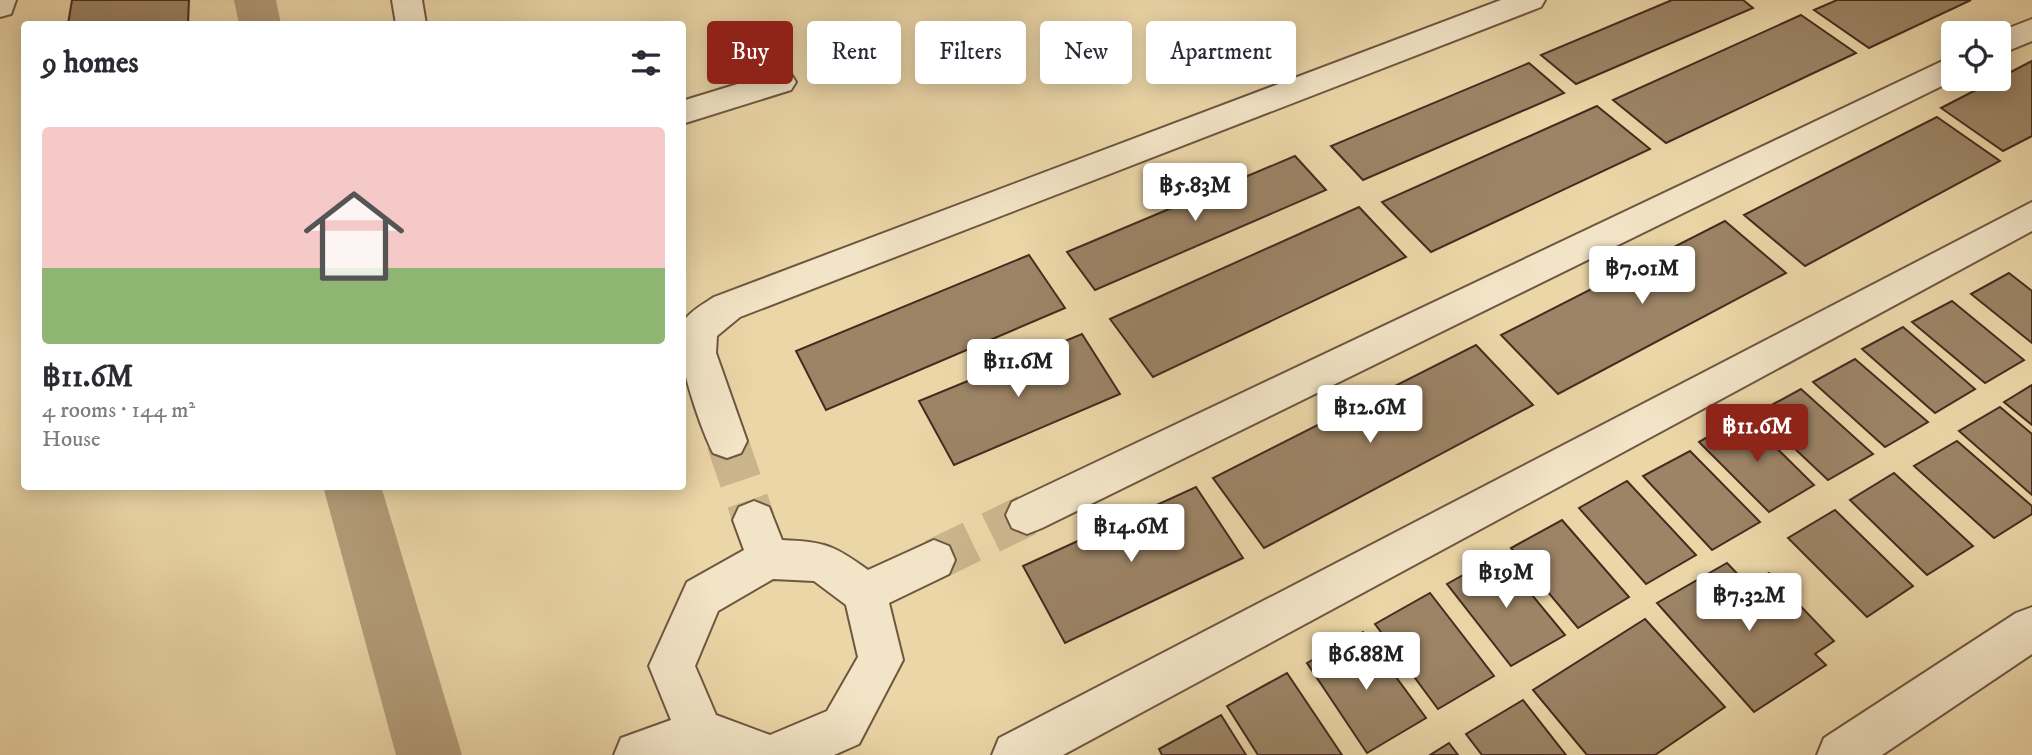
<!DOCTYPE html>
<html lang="en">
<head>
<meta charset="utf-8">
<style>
  body { margin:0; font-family:"IM FELL DW Pica",serif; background:#f2f2f3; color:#2b2b33; height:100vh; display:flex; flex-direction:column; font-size:26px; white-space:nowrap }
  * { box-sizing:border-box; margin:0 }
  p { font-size:23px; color:#7c7c81 }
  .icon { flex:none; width:38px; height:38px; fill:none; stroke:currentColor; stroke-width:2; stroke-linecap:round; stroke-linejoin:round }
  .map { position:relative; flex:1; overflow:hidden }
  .side { position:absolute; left:21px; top:21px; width:665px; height:469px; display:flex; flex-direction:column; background:#fff; border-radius:7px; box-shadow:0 4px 18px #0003 }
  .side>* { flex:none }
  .top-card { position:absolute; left:707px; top:21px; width:665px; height:63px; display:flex; gap:14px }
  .buttons { position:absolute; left:1941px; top:21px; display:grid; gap:14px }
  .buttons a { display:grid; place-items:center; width:70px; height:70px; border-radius:7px; background:#fff; box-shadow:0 4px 18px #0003; font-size:35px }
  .price { position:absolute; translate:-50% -60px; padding:0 16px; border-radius:7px; background:#fff; color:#222; font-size:23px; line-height:46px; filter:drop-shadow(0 2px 4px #0008) }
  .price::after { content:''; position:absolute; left:50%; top:42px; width:21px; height:16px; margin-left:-10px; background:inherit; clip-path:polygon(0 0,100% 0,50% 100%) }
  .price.current { background:#8f2418; color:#fff }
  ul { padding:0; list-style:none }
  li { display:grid; align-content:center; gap:14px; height:371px; padding:0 21px }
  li+li { border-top:2px solid #e1e1e2 }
  li span { display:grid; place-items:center; height:217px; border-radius:7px; color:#555 }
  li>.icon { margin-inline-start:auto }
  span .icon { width:126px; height:126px; fill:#fffc; stroke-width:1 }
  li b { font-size:30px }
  h2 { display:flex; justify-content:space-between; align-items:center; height:84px; padding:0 21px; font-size:30px }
  .chip { padding:0 24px; border-radius:7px; background:#fff; box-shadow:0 4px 18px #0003; font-size:24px; line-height:63px }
  .chip.current { background:#8f2418; color:#fff }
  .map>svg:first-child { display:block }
</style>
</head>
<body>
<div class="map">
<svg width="2032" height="755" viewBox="0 0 2032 755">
  <rect width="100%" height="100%" fill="#ebd6a8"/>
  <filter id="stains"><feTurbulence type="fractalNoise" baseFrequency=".00286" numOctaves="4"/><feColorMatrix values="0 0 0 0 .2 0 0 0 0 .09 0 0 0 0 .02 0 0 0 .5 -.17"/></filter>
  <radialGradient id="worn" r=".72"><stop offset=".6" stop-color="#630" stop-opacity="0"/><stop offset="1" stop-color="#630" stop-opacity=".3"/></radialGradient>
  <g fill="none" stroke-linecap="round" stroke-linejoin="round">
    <g fill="#b39c79" fill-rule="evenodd">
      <path d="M 234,0 L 276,0 L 281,24 L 239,24 Z"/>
      <path d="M 323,486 L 381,486 L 462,755 L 396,755 Z"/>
    </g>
  </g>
  <g fill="#9c8466" stroke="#462b1e" stroke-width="2">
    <path d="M 72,0 L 189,0 L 188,24 L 68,24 Z"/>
    <path d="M 1672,0 L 1743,0 L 1753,8 L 1576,84 L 1541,55 Z"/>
    <path d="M 1837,0 L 1971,0 L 1869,48 L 1814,10 Z"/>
    <path d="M 1801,15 L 1856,53 L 1666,143 L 1613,100 Z"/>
    <path d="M 2032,61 L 2032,136 L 2003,151 L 1941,108 Z"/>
    <path d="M 1529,63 L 1564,93 L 1363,180 L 1331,146 Z"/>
    <path d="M 1597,106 L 1650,149 L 1431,252 L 1382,202 Z"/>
    <path d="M 1937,117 L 2000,161 L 1805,266 L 1744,215 Z"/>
    <path d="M 1295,156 L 1326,190 L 1095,290 L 1067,252 Z"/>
    <path d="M 1359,207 L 1406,257 L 1153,377 L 1110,319 Z"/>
    <path d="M 1725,221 L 1786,273 L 1558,394 L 1501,335 Z"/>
    <path d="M 1029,255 L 1065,308 L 826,410 L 796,351 Z"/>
    <path d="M 2009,273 L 2032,291 L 2032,343 L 1971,294 Z"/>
    <path d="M 1952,301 L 2024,360 L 1985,383 L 1912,322 Z"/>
    <path d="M 1903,327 L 1975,389 L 1935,413 L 1862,349 Z"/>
    <path d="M 1082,334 L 1120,394 L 954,465 L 919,401 Z"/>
    <path d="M 1476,345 L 1533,405 L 1264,548 L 1213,478 Z"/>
    <path d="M 1855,359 L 1928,422 L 1885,447 L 1813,382 Z"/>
    <path d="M 2032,385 L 2032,425 L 2004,402 Z"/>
    <path d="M 1801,389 L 1873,454 L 1828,480 L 1757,413 Z"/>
    <path d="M 2000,407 L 2032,434 L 2032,495 L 1959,431 Z"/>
    <path d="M 1744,416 L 1814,485 L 1769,512 L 1699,442 Z"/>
    <path d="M 1957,441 L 2032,506 L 2032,514 L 1994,538 L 1914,466 Z"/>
    <path d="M 1690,451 L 1760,522 L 1712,550 L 1643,476 Z"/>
    <path d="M 1894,473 L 1973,546 L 1927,575 L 1850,500 Z"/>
    <path d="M 1627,481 L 1696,555 L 1646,584 L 1579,508 Z"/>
    <path d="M 1196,487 L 1243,558 L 1065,643 L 1023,566 Z"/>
    <path d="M 1835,510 L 1913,586 L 1867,617 L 1788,538 Z"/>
    <path d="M 1562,520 L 1629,597 L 1578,628 L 1511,548 Z"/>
    <path d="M 1499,555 L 1565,635 L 1511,666 L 1447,584 Z"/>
    <path d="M 1727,563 L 1748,585 L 1769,573 L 1834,641 L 1815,654 L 1826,665 L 1754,712 L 1657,603 Z"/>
    <path d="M 1430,593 L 1494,676 L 1438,709 L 1375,624 Z"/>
    <path d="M 1645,619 L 1725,707 L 1655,755 L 1587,755 L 1533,690 Z"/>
    <path d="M 1363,632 L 1426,718 L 1367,753 L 1307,663 Z"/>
    <path d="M 1287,673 L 1342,755 L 1258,755 L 1227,706 Z"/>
    <path d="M 1523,700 L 1566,755 L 1482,755 L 1466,734 Z"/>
    <path d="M 1221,715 L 1246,755 L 1162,755 L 1159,749 Z"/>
    <path d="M 1449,743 L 1458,755 L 1430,755 Z"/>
  </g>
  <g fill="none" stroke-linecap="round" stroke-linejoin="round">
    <g stroke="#cab48c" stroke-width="42" stroke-dasharray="42 21" stroke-linecap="butt">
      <path d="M 727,441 L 754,520"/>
      <path d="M 934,560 L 1027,515"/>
    </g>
    <defs>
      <g id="minor">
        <path d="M 392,0 L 422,0 L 426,24 L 396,24 Z"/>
        <path d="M 1501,0 L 1545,0 L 1541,7 L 740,317 L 717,336 L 716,353 L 747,441 L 741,453 L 727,458 L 713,453 C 701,428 670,346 684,321 C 690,311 705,303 714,297 Z"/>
        <path d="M 2032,19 L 2032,41 L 1998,55 L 1996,33 Z"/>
        <path d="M 1953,56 L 1953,79 L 1956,79 L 1042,528 L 1027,534 L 1012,528 L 1006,515 L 1012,502 Z"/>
        <path d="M 780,71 L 791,74 L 796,82 L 791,90 L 682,124 L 682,101 Z"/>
        <path d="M 2032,202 L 2032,231 L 1063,755 L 992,755 L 999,738 Z"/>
        <path d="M 754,501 L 769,507 L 782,540 C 826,542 833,545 868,570 L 934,540 L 949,546 L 955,560 L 949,574 L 889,603 L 903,660 L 859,744 L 834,755 L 614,755 L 621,738 L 671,720 L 649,666 L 687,582 L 744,550 L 733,520 L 739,507 ZM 773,579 L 814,581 L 846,605 L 858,657 L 827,711 L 770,735 L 716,715 L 695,666 L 718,611 Z"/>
        <path d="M 2032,607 L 2032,654 L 1882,755 L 1817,755 L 1824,738 L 2016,613 Z"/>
      </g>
      <path id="tertiary" d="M 0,0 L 16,0 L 11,14 L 0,17 Z"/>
    </defs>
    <use href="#minor" stroke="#6f5640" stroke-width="4"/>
    <use href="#tertiary" stroke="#6f5640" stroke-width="4"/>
    <use href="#minor" fill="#f2e4c6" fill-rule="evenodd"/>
    <use href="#tertiary" fill="#f2e4c6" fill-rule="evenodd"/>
  </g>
  <rect width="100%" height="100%" filter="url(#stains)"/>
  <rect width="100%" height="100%" fill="url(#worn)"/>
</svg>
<div class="buttons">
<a><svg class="icon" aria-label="locate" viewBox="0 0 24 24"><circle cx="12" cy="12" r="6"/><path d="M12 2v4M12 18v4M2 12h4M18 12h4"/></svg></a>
</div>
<b class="price" style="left:1195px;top:223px">฿5.83M</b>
<b class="price" style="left:1642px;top:306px">฿7.01M</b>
<b class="price" style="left:1018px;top:399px">฿11.6M</b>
<b class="price" style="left:1370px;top:445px">฿12.6M</b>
<b class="price current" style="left:1757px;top:464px">฿11.6M</b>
<b class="price" style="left:1131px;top:564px">฿14.6M</b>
<b class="price" style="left:1506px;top:610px">฿19M</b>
<b class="price" style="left:1749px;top:633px">฿7.32M</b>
<b class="price" style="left:1366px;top:692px">฿6.88M</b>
<div class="top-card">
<a class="chip current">Buy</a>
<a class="chip">Rent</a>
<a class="chip">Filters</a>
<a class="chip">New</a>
<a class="chip">Apartment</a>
</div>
<section class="side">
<h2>9 homes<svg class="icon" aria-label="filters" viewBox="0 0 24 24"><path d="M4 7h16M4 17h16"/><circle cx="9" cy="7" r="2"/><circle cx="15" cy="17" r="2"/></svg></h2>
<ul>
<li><span style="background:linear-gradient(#f6c9c9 65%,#8fb573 0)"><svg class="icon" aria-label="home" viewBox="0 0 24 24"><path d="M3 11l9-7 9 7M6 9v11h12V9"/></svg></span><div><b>฿11.6M</b><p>4 rooms · 144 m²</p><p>House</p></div></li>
</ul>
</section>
</div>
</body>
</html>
